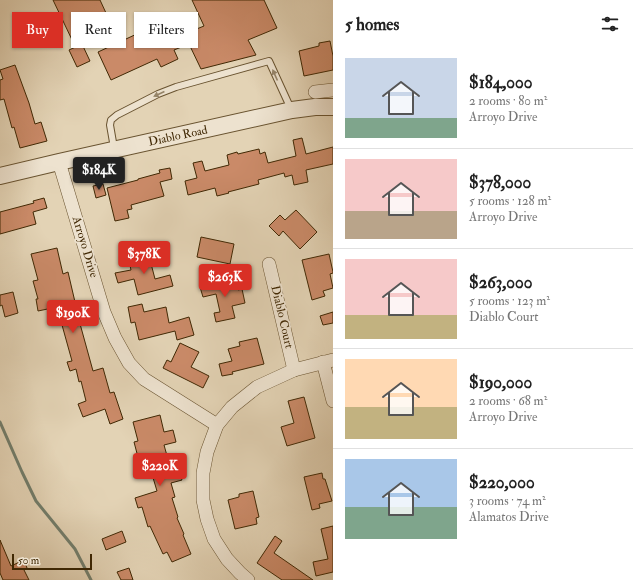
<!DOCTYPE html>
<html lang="en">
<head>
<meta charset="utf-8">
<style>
  body { margin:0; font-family:"IM FELL Double Pica",serif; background:#f2f2f2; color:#222; height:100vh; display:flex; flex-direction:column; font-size:15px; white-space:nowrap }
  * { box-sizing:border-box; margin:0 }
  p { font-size:13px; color:#767676 }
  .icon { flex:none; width:22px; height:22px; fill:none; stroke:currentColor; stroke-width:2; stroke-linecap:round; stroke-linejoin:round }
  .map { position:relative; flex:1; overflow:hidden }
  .drawer { display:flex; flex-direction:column; background:#fff; width:300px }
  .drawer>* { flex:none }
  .top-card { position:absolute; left:12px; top:12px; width:261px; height:36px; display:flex; gap:8px }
  .scale { position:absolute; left:12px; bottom:10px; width:80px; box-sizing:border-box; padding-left:4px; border:2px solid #402804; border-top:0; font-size:11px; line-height:14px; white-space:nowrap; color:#402804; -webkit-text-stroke:3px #ede2cf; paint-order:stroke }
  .price { position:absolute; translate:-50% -34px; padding:0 9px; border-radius:4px; background:#d93025; color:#fff; font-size:13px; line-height:26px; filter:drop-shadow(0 1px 2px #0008) }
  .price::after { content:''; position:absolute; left:50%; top:24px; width:12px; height:9px; margin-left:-6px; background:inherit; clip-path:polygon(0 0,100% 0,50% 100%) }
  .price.current { background:#222; color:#fff }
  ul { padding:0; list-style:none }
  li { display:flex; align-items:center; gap:12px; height:100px; padding:0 12px }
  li+li { border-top:1px solid #e0e0e0 }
  li span { display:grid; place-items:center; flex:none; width:112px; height:80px; border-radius:0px; color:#555 }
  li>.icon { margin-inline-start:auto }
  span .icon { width:48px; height:48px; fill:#fffc; stroke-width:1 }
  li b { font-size:17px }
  h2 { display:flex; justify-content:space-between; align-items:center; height:48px; padding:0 12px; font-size:17px }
  .tag { padding:0 14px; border-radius:0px; background:#fff; box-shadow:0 1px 3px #0004; font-size:14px; line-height:36px }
  .tag.current { background:#d93025; color:#fff }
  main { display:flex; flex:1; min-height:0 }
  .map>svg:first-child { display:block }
</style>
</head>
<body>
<main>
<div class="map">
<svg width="333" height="580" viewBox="0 0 333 580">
  <rect width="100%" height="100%" fill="#e3d3b5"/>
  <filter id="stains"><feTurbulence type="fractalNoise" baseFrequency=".005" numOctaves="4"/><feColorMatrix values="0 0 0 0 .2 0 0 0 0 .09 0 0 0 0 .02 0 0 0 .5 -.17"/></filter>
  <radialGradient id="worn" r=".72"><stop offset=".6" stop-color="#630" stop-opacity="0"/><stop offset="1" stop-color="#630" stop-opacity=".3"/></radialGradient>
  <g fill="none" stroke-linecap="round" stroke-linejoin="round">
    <path stroke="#737e6c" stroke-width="3" d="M 0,422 L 22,472 L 36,501 L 75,549 L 91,580"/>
  </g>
  <g fill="#ca8a68" stroke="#402804">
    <path d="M 53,0 L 100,0 L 112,26 L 74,44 Z"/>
    <path d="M 192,0 L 264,0 L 277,28 L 248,40 L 256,55 L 201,69 L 189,44 L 174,50 L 178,59 L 161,67 L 157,59 L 111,80 L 98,52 L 169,19 L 177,37 L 204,26 Z"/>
    <path d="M 330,41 L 333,56 L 333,70 L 304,76 L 299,51 L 319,46 L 319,43 Z"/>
    <path d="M 82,44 L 90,61 L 77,67 L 69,50 Z"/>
    <path d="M 15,65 L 29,103 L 35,124 L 41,122 L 47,141 L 20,148 L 14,127 L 12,128 L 4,99 L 0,100 L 0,80 L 3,79 L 0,70 Z"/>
    <path d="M 302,138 L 306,154 L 333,147 L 333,164 L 306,170 L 308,182 L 294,185 L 292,175 L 285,177 L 284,173 L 258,180 L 259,184 L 228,192 L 229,193 L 217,196 L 215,188 L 188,195 L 185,181 L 197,178 L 193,163 L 202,161 L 205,171 L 229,165 L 227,155 L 237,152 L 238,154 L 259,149 L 260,154 L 265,152 L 268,163 L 296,156 L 293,140 Z"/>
    <path d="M 170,168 L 172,179 L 160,182 L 164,196 L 131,205 L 132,209 L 127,210 L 129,218 L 115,221 L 107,188 L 138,180 L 138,179 L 160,173 L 159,170 Z"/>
    <path d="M 103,184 L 106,195 L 96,198 L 93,186 Z"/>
    <path d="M 44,198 L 47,208 L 33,212 L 36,224 L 0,234 L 0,212 L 34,203 L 33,201 Z"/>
    <path d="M 296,210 L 317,232 L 300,249 L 283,231 L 279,236 L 269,226 L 280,215 L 285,220 Z"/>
    <path d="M 201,237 L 234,244 L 230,264 L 197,257 Z"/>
    <path d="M 57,248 L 63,274 L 68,272 L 75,302 L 74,302 L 93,371 L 103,368 L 110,393 L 114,392 L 123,419 L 110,424 L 105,409 L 83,417 L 78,404 L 86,401 L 81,381 L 79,382 L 76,369 L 70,371 L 67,362 L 72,361 L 57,307 L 38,311 L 36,299 L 38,299 L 33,281 L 38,280 L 31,254 Z"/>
    <path d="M 148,252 L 155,279 L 170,275 L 173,286 L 138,295 L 134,279 L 118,283 L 115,273 L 131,270 L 128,257 Z"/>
    <path d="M 329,254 L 333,272 L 333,273 L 330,274 L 333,288 L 323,291 L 325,296 L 312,300 L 302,260 Z"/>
    <path d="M 235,278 L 238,290 L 242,289 L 245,303 L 232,306 L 235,318 L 216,322 L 214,313 L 220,312 L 216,294 L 203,297 L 200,287 Z"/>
    <path d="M 13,292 L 18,313 L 5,317 L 2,305 L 0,306 L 0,295 Z"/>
    <path d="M 142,304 L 144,312 L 166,307 L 169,323 L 189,317 L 194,335 L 177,340 L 175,331 L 139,340 L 135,322 L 131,323 L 128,307 Z"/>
    <path d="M 333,312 L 333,323 L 323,325 L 320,316 Z"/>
    <path d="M 257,338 L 264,364 L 232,372 L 233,374 L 222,376 L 219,364 L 232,361 L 228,349 L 240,346 L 239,342 Z"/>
    <path d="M 180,343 L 199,352 L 191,367 L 209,376 L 203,388 L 163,368 L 167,360 L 171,362 Z"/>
    <path d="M 304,397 L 315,438 L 287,446 L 281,427 L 294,423 L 288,401 Z"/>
    <path d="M 160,415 L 164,432 L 173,430 L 176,442 L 164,445 L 171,470 L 178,468 L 182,480 L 171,483 L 175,497 L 172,498 L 178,517 L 177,518 L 184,534 L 183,535 L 191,554 L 172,562 L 167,552 L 163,554 L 150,526 L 148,527 L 142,507 L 138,508 L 135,498 L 157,491 L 151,471 L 139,474 L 135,462 L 139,461 L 134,442 L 138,441 L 133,422 Z"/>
    <path d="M 322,473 L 323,479 L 325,479 L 332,501 L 319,504 L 320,508 L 312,510 L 304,477 Z"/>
    <path d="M 253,491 L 259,517 L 256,518 L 257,524 L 235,529 L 228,500 L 239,497 L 239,494 Z"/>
    <path d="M 333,526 L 333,572 L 316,576 L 313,562 L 328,559 L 321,529 Z"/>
    <path d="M 122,531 L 126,542 L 106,550 L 102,539 Z"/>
    <path d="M 275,536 L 282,541 L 274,553 L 313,580 L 282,580 L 257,563 Z"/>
    <path d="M 0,540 L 11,566 L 24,560 L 27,568 L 24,570 L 29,580 L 3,580 L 0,573 Z"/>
    <path d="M 129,568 L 133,580 L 121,580 L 117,572 Z"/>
  </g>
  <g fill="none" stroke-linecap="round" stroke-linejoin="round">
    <defs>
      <path id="service" d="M 114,148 L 110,125 L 111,120 L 117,115 L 158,94 L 176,87 L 269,61 L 291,109"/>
      <g id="minor">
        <path d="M 315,92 L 333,90"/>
        <path d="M 59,162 L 104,312 L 115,338 L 129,363 L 144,379 L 217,425"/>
        <path d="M 269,264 L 294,370"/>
        <path d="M 323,362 L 333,401"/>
        <path d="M 248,580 L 240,573 L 227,559 L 214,539 L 207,519 L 203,500 L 203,473 L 207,452 L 217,425 L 232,407 L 257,387 L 294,370 L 333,360"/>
      </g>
      <path id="tertiary" d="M 0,176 L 59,162 L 292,110 L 315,107 L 333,107"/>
    </defs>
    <use href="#service" stroke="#695330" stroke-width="8"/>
    <use href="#minor" stroke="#695330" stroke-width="14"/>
    <use href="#tertiary" stroke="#695330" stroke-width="18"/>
    <use href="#service" stroke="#ede2cf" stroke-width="6"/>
    <use href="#minor" stroke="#ede2cf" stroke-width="13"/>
    <use href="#tertiary" stroke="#ede2cf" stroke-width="16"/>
  </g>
  <defs><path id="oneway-solid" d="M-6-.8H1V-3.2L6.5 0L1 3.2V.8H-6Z"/></defs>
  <g fill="#96856a">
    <use href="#oneway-solid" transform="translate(275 75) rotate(-114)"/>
    <use href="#oneway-solid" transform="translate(159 94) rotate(155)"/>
  </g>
  <g text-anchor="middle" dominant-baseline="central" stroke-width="3.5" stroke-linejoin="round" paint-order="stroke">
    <g font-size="12" fill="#402804" stroke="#ede2cf">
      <text transform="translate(178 136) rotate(-12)">Diablo Road</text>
      <text transform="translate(85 247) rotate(73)">Arroyo Drive</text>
      <text transform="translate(282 317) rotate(77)">Diablo Court</text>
    </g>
  </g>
  <rect width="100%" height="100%" filter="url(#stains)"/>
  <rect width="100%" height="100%" fill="url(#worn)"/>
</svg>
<div class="scale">50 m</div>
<b class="price current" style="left:99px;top:191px">$184K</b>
<b class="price" style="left:144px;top:275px">$378K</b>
<b class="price" style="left:225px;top:298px">$263K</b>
<b class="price" style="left:73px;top:334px">$190K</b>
<b class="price" style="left:160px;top:487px">$220K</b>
<div class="top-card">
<a class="tag current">Buy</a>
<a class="tag">Rent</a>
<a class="tag">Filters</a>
</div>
</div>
<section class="drawer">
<h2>5 homes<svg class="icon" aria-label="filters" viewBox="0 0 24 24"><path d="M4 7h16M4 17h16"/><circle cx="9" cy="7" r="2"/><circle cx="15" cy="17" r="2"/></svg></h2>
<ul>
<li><span style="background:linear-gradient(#c9d6e8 75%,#7fa58c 0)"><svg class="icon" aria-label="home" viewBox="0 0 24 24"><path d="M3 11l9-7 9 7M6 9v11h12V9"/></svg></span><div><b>$184,000</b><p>2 rooms · 80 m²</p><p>Arroyo Drive</p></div></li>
<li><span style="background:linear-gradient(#f6c9c9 65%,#b9a48a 0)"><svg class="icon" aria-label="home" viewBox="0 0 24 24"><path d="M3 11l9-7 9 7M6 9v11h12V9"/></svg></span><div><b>$378,000</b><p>5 rooms · 128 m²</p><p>Arroyo Drive</p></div></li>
<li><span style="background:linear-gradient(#f6c9c9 70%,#c2b280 0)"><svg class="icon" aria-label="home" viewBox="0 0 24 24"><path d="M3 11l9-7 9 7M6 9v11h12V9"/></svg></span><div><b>$263,000</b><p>5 rooms · 123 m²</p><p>Diablo Court</p></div></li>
<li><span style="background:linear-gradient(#ffd9b3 60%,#c2b280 0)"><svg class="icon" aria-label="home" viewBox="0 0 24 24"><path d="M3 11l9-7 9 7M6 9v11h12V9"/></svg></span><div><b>$190,000</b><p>2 rooms · 68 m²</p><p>Arroyo Drive</p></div></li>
<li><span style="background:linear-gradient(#a9c7e8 60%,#7fa58c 0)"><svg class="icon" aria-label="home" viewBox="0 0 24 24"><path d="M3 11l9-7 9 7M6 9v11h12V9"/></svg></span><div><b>$220,000</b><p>3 rooms · 74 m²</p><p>Alamatos Drive</p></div></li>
</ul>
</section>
</main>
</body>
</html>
